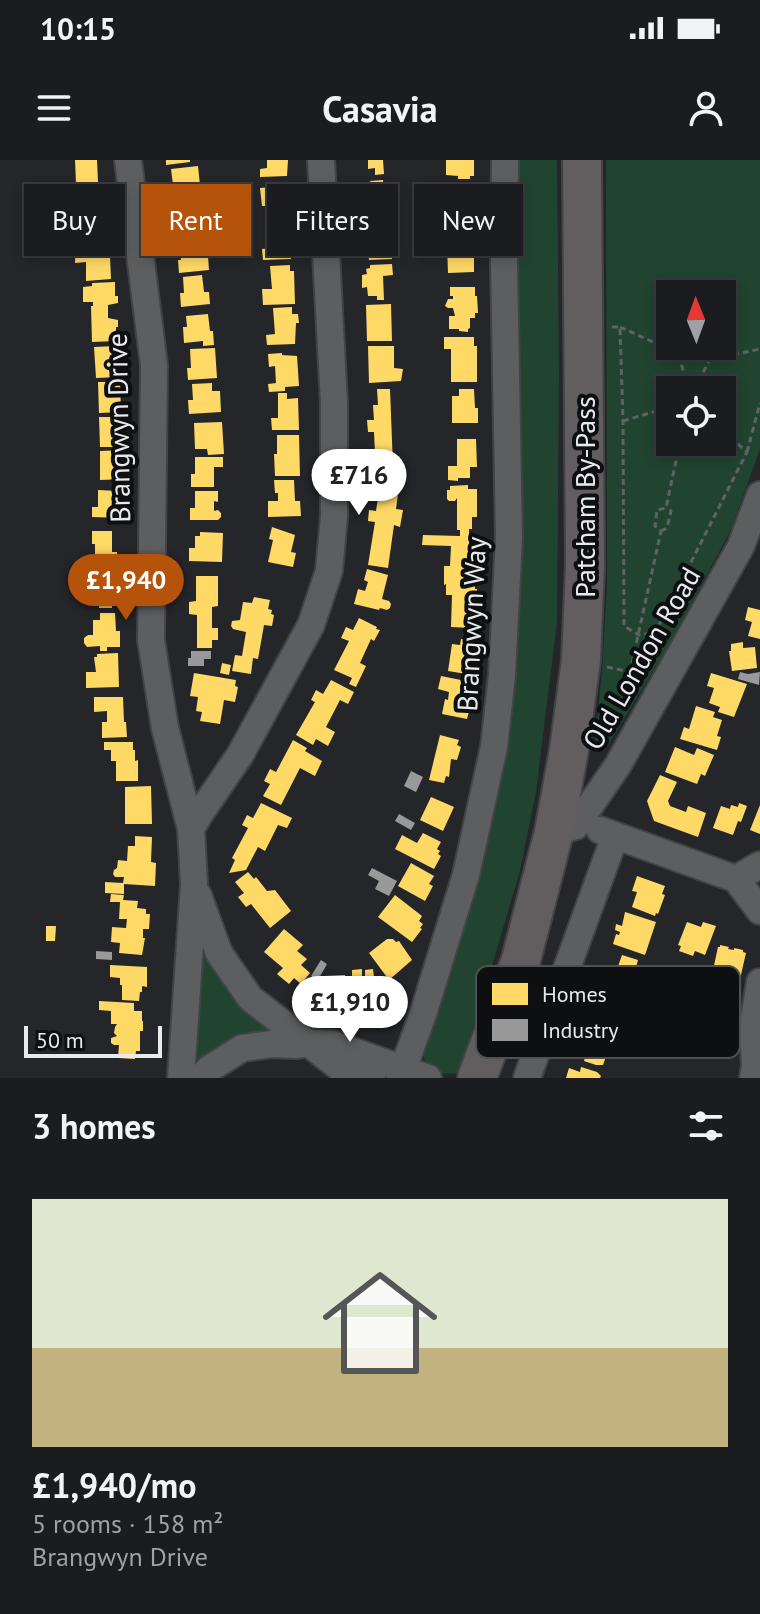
<!DOCTYPE html>
<html lang="en">
<head>
<meta charset="utf-8">
<style>
  body { margin:0; font-family:"PT Sans",sans-serif; background:#28292c; color:#f1f3f6; height:100vh; display:flex; flex-direction:column; font-size:30px; white-space:nowrap }
  * { box-sizing:border-box; margin:0 }
  p { font-size:26px; color:#a0a1a4 }
  .icon { flex:none; width:44px; height:44px; fill:none; stroke:currentColor; stroke-width:2; stroke-linecap:round; stroke-linejoin:round }
  .map { position:relative; height:918px; overflow:hidden }
  .sheet { display:flex; flex-direction:column; background:#1b1c1f; flex:1 }
  .sheet>* { flex:none }
  .top-card { position:absolute; left:24px; top:24px; width:712px; height:72px; display:flex; gap:16px }
  .needle { width:52px; rotate:359deg }
  .tools { position:absolute; left:656px; top:120px; display:grid; gap:16px }
  .tools a { display:grid; place-items:center; width:80px; height:80px; border-radius:0px; background:#1b1c1f; box-shadow:0 4px 12px #0003,0 0 0 2px #393a3d; font-size:40px }
  .scale { position:absolute; left:24px; bottom:20px; width:138px; box-sizing:border-box; padding-left:8px; border:4px solid #e8eaed; border-top:0; font-size:22px; line-height:28px; white-space:nowrap; color:#e8eaed; -webkit-text-stroke:6px #0d0f11; paint-order:stroke }
  .price { position:absolute; translate:-50% -68px; padding:0 18px; border-radius:28px; background:#fff; color:#222; font-size:26px; line-height:52px; filter:drop-shadow(0 2px 4px #0008) }
  .price::after { content:''; position:absolute; left:50%; top:48px; width:24px; height:18px; margin-left:-12px; background:inherit; clip-path:polygon(0 0,100% 0,50% 100%) }
  .price.selected { background:#b45309; color:#fff }
  ul { padding:0; list-style:none }
  li { display:grid; align-content:center; gap:16px; height:424px; padding:0 32px }
  li+li { border-top:2px solid #393a3d }
  li span { display:grid; place-items:center; height:248px; border-radius:0px; color:#555 }
  li>.icon { margin-inline-start:auto }
  span .icon { width:144px; height:144px; fill:#fffc; stroke-width:1 }
  li b { font-size:34px }
  h2 { display:flex; justify-content:space-between; align-items:center; height:96px; padding:0 32px; font-size:34px }
  .chip { padding:0 28px; border-radius:0px; background:#1b1c1f; box-shadow:0 4px 12px #0003,0 0 0 2px #393a3d; font-size:28px; line-height:72px }
  .chip.selected { background:#b45309; color:#fff }
  .status { display:flex; justify-content:space-between; align-items:center; height:56px; padding:0 40px; background:#1b1c1f; direction:ltr }
  .status svg { height:22px; fill:currentColor }
  header { display:flex; justify-content:space-between; align-items:center; height:104px; padding:0 32px; background:#1b1c1f; font-size:36px; font-weight:700 }
  .map>svg:first-child { display:block }
</style>
</head>
<body>
<div class="status"><b>10:15</b><svg viewBox="0 0 49 12"><path d="M0 12V9h3v3zM5 12V6h3v6zM10 12V3h3v9zM15 12V0h3v12zM26 1h20v11H26zM47 4h2v5h-2z"/></svg></div>
<header><svg class="icon" aria-label="menu" viewBox="0 0 24 24"><path d="M4 6h16M4 12h16M4 18h16"/></svg>Casavia<svg class="icon" aria-label="person" viewBox="0 0 24 24"><circle cx="12" cy="8" r="4"/><path d="M4 21q1-7 8-7t8 7"/></svg></header>
<div class="map">
<svg width="760" height="918" viewBox="0 0 760 918">
  <rect width="100%" height="100%" fill="#242629"/>
  <g fill="#20442f" fill-rule="evenodd">
    <path d="M 515,0 L 557,0 L 559,213 L 557,462 L 536,632 L 520,711 L 460,913 C 436,915 428,913 421,889 L 507,560 Z"/>
    <path d="M 606,0 L 760,0 L 760,289 L 730,372 L 663,495 L 605,590 L 594,588 L 602,512 L 607,424 ZM 670,134 L 722,134 L 722,186 L 670,186 ZM 670,230 L 722,230 L 722,282 L 670,282 Z"/>
    <path d="M 200,778 L 283,874 L 192,912 Z"/>
  </g>
  <g fill="#ffd966">
    <path d="M 75,0 L 97,0 L 98,22 L 76,24 Z"/>
    <path d="M 166,0 L 190,0 L 190,2 L 166,5 Z"/>
    <path d="M 267,0 L 288,0 L 287,16 L 260,17 L 260,9 L 267,8 Z"/>
    <path d="M 368,0 L 383,0 L 384,14 L 375,15 L 375,8 L 368,9 Z"/>
    <path d="M 446,0 L 474,0 L 474,16 L 470,16 L 470,19 L 458,19 L 458,16 L 446,15 Z"/>
    <path d="M 198,6 L 201,35 L 171,39 L 169,25 L 173,25 L 171,9 Z"/>
    <path d="M 383,20 L 384,48 L 390,48 L 390,58 L 365,59 L 367,42 L 363,43 L 363,31 L 368,31 L 367,24 L 371,23 L 370,21 Z"/>
    <path d="M 433,25 L 434,37 L 420,38 L 420,26 Z"/>
    <path d="M 103,26 L 106,42 L 102,42 L 103,56 L 75,58 L 74,41 L 71,41 L 70,28 Z"/>
    <path d="M 285,26 L 286,34 L 289,34 L 291,58 L 267,60 L 266,46 L 262,46 L 260,28 Z"/>
    <path d="M 447,29 L 465,29 L 465,44 L 467,44 L 467,50 L 471,50 L 472,54 L 475,54 L 475,69 L 448,69 Z"/>
    <path d="M 206,45 L 209,70 L 201,71 L 202,77 L 176,80 L 174,61 L 177,60 L 175,49 Z"/>
    <path d="M 107,60 L 108,82 L 103,83 L 103,90 L 107,89 L 108,96 L 110,96 L 111,119 L 86,121 L 86,102 L 75,103 L 76,82 L 85,82 L 85,75 L 79,75 L 79,65 L 84,64 L 84,61 Z"/>
    <path d="M 270,63 L 286,63 L 286,69 L 290,69 L 291,99 L 263,100 L 262,89 L 272,88 Z"/>
    <path d="M 386,64 L 387,85 L 392,85 L 392,99 L 369,100 L 368,95 L 364,95 L 363,90 L 365,90 L 364,73 L 373,73 L 372,65 Z"/>
    <path d="M 455,79 L 470,79 L 470,97 L 474,97 L 474,112 L 448,113 L 447,86 L 455,86 Z"/>
    <path d="M 199,80 L 199,82 L 207,82 L 209,110 L 179,113 L 178,100 L 181,100 L 179,82 Z"/>
    <path d="M 392,104 L 393,115 L 383,116 L 384,140 L 377,140 L 377,136 L 368,136 L 367,127 L 362,128 L 362,115 L 367,114 L 366,109 L 370,108 L 370,105 Z"/>
    <path d="M 290,105 L 290,111 L 294,111 L 295,144 L 263,145 L 262,129 L 272,129 L 270,106 Z"/>
    <path d="M 202,115 L 204,132 L 209,132 L 210,144 L 181,147 L 180,133 L 184,133 L 183,117 Z"/>
    <path d="M 115,122 L 115,136 L 118,136 L 118,143 L 108,145 L 108,158 L 118,160 L 118,167 L 116,167 L 116,181 L 92,182 L 91,146 L 93,146 L 93,142 L 83,142 L 83,127 L 92,126 L 92,123 Z"/>
    <path d="M 450,127 L 475,127 L 475,136 L 477,136 L 478,153 L 475,153 L 475,158 L 470,158 L 470,168 L 468,169 L 468,172 L 459,171 L 459,169 L 449,169 L 449,156 L 455,156 L 453,148 L 448,148 L 445,146 L 448,139 L 453,139 L 453,136 L 450,136 Z"/>
    <path d="M 391,144 L 392,181 L 367,181 L 366,145 Z"/>
    <path d="M 292,147 L 292,154 L 298,154 L 299,163 L 296,163 L 295,184 L 267,185 L 266,175 L 275,174 L 273,148 Z"/>
    <path d="M 208,154 L 210,171 L 213,171 L 214,185 L 203,186 L 203,181 L 184,183 L 183,167 L 187,167 L 186,156 Z"/>
    <path d="M 444,177 L 474,177 L 474,186 L 477,186 L 477,222 L 451,222 L 451,189 L 444,189 Z"/>
    <path d="M 116,186 L 118,217 L 96,218 L 94,187 Z"/>
    <path d="M 368,186 L 394,186 L 394,208 L 403,209 L 401,221 L 369,223 Z"/>
    <path d="M 215,188 L 217,218 L 188,220 L 187,208 L 191,208 L 190,189 Z"/>
    <path d="M 282,193 L 282,195 L 297,196 L 299,226 L 285,227 L 285,231 L 269,232 L 268,224 L 276,223 L 275,206 L 269,207 L 268,194 Z"/>
    <path d="M 98,222 L 120,222 L 121,252 L 99,253 Z"/>
    <path d="M 212,223 L 212,231 L 220,231 L 221,252 L 189,254 L 188,240 L 193,240 L 192,224 Z"/>
    <path d="M 377,229 L 390,229 L 393,306 L 391,306 L 391,314 L 376,314 L 374,272 L 368,272 L 367,260 L 374,260 L 373,245 L 378,245 Z"/>
    <path d="M 459,229 L 474,229 L 475,248 L 478,248 L 478,263 L 452,263 L 452,236 L 459,236 Z"/>
    <path d="M 278,233 L 287,233 L 287,239 L 298,238 L 299,270 L 272,270 L 271,258 L 278,258 Z"/>
    <path d="M 99,257 L 124,257 L 124,271 L 120,271 L 121,287 L 100,287 Z"/>
    <path d="M 222,262 L 224,294 L 208,295 L 207,289 L 195,289 L 194,263 Z"/>
    <path d="M 277,275 L 299,275 L 300,316 L 275,316 L 274,294 L 277,294 Z"/>
    <path d="M 457,279 L 476,279 L 477,307 L 470,307 L 470,318 L 458,318 L 458,321 L 448,320 L 448,306 L 457,306 Z"/>
    <path d="M 124,290 L 125,319 L 100,320 L 100,291 Z"/>
    <path d="M 195,297 L 223,297 L 223,307 L 214,307 L 214,327 L 191,327 L 191,314 L 195,314 Z"/>
    <path d="M 274,320 L 294,320 L 295,341 L 300,341 L 301,356 L 268,357 L 268,341 L 278,341 L 278,333 L 275,333 Z"/>
    <path d="M 385,321 L 396,323 L 395,333 L 398,334 L 396,349 L 403,350 L 400,367 L 394,365 L 388,408 L 368,405 L 375,362 L 368,361 L 369,350 L 376,351 L 379,331 L 384,331 Z"/>
    <path d="M 468,325 L 468,329 L 477,329 L 477,357 L 472,357 L 472,369 L 469,369 L 469,384 L 476,384 L 475,407 L 478,407 L 478,425 L 475,425 L 475,429 L 477,429 L 477,457 L 471,457 L 471,468 L 451,467 L 452,435 L 446,435 L 446,424 L 444,425 L 444,406 L 450,406 L 451,386 L 422,385 L 423,375 L 460,376 L 460,370 L 457,370 L 457,338 L 455,341 L 449,341 L 447,339 L 447,330 L 450,330 L 450,326 Z"/>
    <path d="M 98,330 L 117,331 L 117,340 L 121,340 L 121,345 L 123,345 L 123,358 L 92,357 L 92,347 L 98,347 Z"/>
    <path d="M 195,331 L 218,331 L 218,342 L 214,341 L 214,351 L 218,350 L 221,353 L 221,357 L 218,360 L 190,360 L 190,348 L 195,348 Z"/>
    <path d="M 272,367 L 295,375 L 291,392 L 296,393 L 293,407 L 268,402 L 273,380 L 269,379 Z"/>
    <path d="M 92,371 L 112,371 L 112,392 L 117,392 L 117,395 L 122,395 L 122,408 L 112,408 L 112,448 L 99,448 L 99,442 L 88,441 L 88,422 L 96,422 L 97,408 L 92,408 L 92,399 L 95,398 L 95,384 L 92,384 Z"/>
    <path d="M 200,372 L 223,373 L 222,402 L 189,401 L 189,388 L 195,388 L 195,376 L 200,376 Z"/>
    <path d="M 367,409 L 388,415 L 382,439 L 389,441 L 391,444 L 390,448 L 387,450 L 380,448 L 379,450 L 354,444 L 358,429 L 365,431 L 368,422 L 364,420 Z"/>
    <path d="M 196,416 L 218,416 L 218,446 L 212,447 L 212,468 L 218,468 L 218,480 L 212,480 L 212,488 L 197,488 L 197,455 L 189,454 L 189,442 L 196,441 Z"/>
    <path d="M 254,437 L 270,440 L 268,449 L 272,450 L 271,454 L 274,455 L 272,466 L 264,465 L 258,499 L 253,498 L 251,514 L 232,511 L 235,495 L 242,496 L 246,472 L 233,469 L 231,466 L 232,461 L 240,460 L 243,442 L 252,443 Z"/>
    <path d="M 748,447 L 760,450 L 760,479 L 748,476 L 752,462 L 745,460 Z"/>
    <path d="M 100,453 L 115,453 L 116,471 L 120,471 L 120,487 L 107,487 L 107,491 L 100,491 L 100,486 L 87,487 L 84,483 L 84,478 L 88,475 L 93,475 L 93,460 L 100,460 Z"/>
    <path d="M 359,458 L 377,467 L 376,469 L 380,470 L 374,481 L 371,479 L 360,503 L 366,506 L 356,527 L 349,524 L 352,518 L 334,510 L 349,481 L 341,478 L 346,467 L 353,470 Z"/>
    <path d="M 461,479 L 475,481 L 472,500 L 475,500 L 473,515 L 448,511 L 452,484 L 460,485 Z"/>
    <path d="M 743,482 L 743,488 L 755,487 L 757,508 L 732,511 L 729,491 L 731,491 L 731,484 Z"/>
    <path d="M 118,493 L 119,527 L 86,528 L 86,512 L 96,512 L 94,497 L 97,497 L 97,494 Z"/>
    <path d="M 222,503 L 231,505 L 229,515 L 220,513 Z"/>
    <path d="M 194,513 L 236,520 L 235,526 L 238,527 L 235,542 L 224,540 L 220,564 L 200,561 L 202,552 L 196,551 L 198,537 L 190,536 Z"/>
    <path d="M 711,513 L 747,524 L 734,557 L 718,552 L 720,547 L 709,543 L 714,528 L 707,526 Z"/>
    <path d="M 441,516 L 471,522 L 467,543 L 471,544 L 467,559 L 442,554 L 445,539 L 448,540 L 449,532 L 438,529 Z"/>
    <path d="M 331,520 L 354,532 L 348,544 L 340,540 L 326,567 L 335,572 L 328,586 L 316,579 L 313,585 L 296,575 L 315,542 L 311,540 L 316,530 L 323,534 Z"/>
    <path d="M 94,537 L 123,537 L 124,562 L 126,562 L 127,577 L 102,578 L 102,562 L 107,562 L 107,551 L 94,552 Z"/>
    <path d="M 696,546 L 715,552 L 713,557 L 722,560 L 717,576 L 721,577 L 717,590 L 680,579 L 684,567 L 689,569 Z"/>
    <path d="M 440,575 L 459,580 L 457,585 L 461,587 L 457,600 L 451,599 L 449,617 L 446,616 L 444,623 L 429,620 Z"/>
    <path d="M 293,580 L 307,588 L 305,591 L 322,601 L 315,616 L 300,608 L 281,645 L 263,636 L 270,624 L 264,621 L 270,609 L 276,612 Z"/>
    <path d="M 104,582 L 133,582 L 133,590 L 135,590 L 135,601 L 138,600 L 138,621 L 116,621 L 116,601 L 111,601 L 111,590 L 104,590 Z"/>
    <path d="M 675,587 L 694,595 L 697,588 L 714,595 L 705,616 L 701,614 L 697,624 L 665,612 Z"/>
    <path d="M 660,615 L 677,622 L 668,641 L 670,646 L 686,652 L 688,646 L 706,653 L 698,677 L 654,661 L 647,641 Z"/>
    <path d="M 151,626 L 152,664 L 125,664 L 125,627 Z"/>
    <path d="M 431,637 L 454,647 L 443,671 L 420,660 Z"/>
    <path d="M 261,643 L 292,658 L 287,668 L 278,665 L 265,691 L 258,687 L 246,710 L 229,713 L 235,700 L 232,698 L 248,668 L 242,665 L 247,655 L 253,658 Z"/>
    <path d="M 739,643 L 747,646 L 741,662 L 738,661 L 733,675 L 713,668 L 721,646 L 730,649 L 731,645 L 738,647 Z"/>
    <path d="M 760,645 L 760,674 L 750,670 Z"/>
    <path d="M 423,673 L 441,682 L 437,689 L 440,691 L 438,694 L 441,696 L 434,709 L 395,689 L 402,675 L 417,683 Z"/>
    <path d="M 135,676 L 152,677 L 151,702 L 156,703 L 155,726 L 124,724 L 124,734 L 105,733 L 105,722 L 123,723 L 124,717 L 115,717 L 113,714 L 114,710 L 117,708 L 118,700 L 127,701 L 128,686 L 135,686 Z"/>
    <path d="M 411,703 L 434,716 L 429,724 L 433,726 L 425,741 L 398,726 Z"/>
    <path d="M 248,712 L 254,719 L 256,717 L 267,731 L 275,730 L 291,751 L 270,768 L 251,744 L 246,747 L 238,737 L 244,733 L 235,722 Z"/>
    <path d="M 637,716 L 665,726 L 662,734 L 665,735 L 658,754 L 656,753 L 655,756 L 632,747 L 637,732 L 632,731 Z"/>
    <path d="M 111,734 L 124,735 L 123,740 L 138,741 L 137,748 L 146,749 L 146,754 L 150,754 L 149,769 L 143,769 L 143,778 L 145,778 L 142,795 L 119,793 L 120,783 L 111,782 L 112,767 L 126,768 L 127,759 L 119,759 L 120,742 L 110,742 Z"/>
    <path d="M 395,735 L 422,756 L 419,761 L 423,764 L 420,768 L 422,769 L 412,782 L 378,757 Z"/>
    <path d="M 625,752 L 656,762 L 645,795 L 613,784 L 616,774 L 619,775 L 620,772 L 615,770 L 616,764 L 622,766 Z"/>
    <path d="M 687,762 L 701,767 L 703,762 L 716,766 L 705,795 L 695,791 L 693,796 L 679,791 L 681,786 L 678,785 Z"/>
    <path d="M 46,766 L 56,766 L 55,781 L 46,781 Z"/>
    <path d="M 284,769 L 303,785 L 297,791 L 307,799 L 301,805 L 310,813 L 301,824 L 294,818 L 289,824 L 277,814 L 283,808 L 264,792 Z"/>
    <path d="M 387,779 L 393,779 L 396,782 L 399,781 L 412,800 L 389,820 L 369,793 Z"/>
    <path d="M 720,785 L 729,787 L 728,789 L 734,790 L 734,788 L 743,790 L 743,792 L 746,793 L 737,832 L 725,830 L 729,813 L 713,810 L 718,787 L 720,787 Z"/>
    <path d="M 622,795 L 638,800 L 634,815 L 648,819 L 643,833 L 632,828 L 627,842 L 604,834 L 607,825 L 610,826 L 613,818 L 609,816 L 611,810 L 616,812 Z"/>
    <path d="M 110,805 L 147,807 L 147,827 L 142,826 L 142,832 L 140,832 L 139,841 L 122,840 L 122,825 L 120,825 L 120,818 L 110,817 Z"/>
    <path d="M 362,809 L 362,818 L 365,818 L 365,810 L 373,809 L 374,817 L 378,817 L 379,837 L 353,838 L 353,846 L 341,846 L 341,838 L 325,839 L 324,816 L 345,815 L 345,822 L 352,822 L 352,810 Z"/>
    <path d="M 99,841 L 134,843 L 134,851 L 142,851 L 142,861 L 143,861 L 143,871 L 140,871 L 140,891 L 136,891 L 135,899 L 118,898 L 119,885 L 114,885 L 111,883 L 111,878 L 117,876 L 114,873 L 115,867 L 117,864 L 111,864 L 111,851 L 99,850 Z"/>
    <path d="M 580,878 L 609,888 L 603,905 L 596,905 L 584,901 L 585,897 L 575,894 Z"/>
    <path d="M 581,907 L 597,912 L 601,916 L 600,918 L 566,918 L 569,908 L 580,912 Z"/>
  </g>
  <g fill="#999">
    <path d="M 191,491 L 211,491 L 211,499 L 204,499 L 204,506 L 188,506 L 188,498 L 191,498 Z"/>
    <path d="M 740,512 L 748,514 L 760,512 L 759,525 L 738,519 Z"/>
    <path d="M 411,611 L 423,617 L 416,632 L 404,626 Z"/>
    <path d="M 399,654 L 415,663 L 411,670 L 395,661 Z"/>
    <path d="M 372,708 L 397,721 L 389,736 L 375,729 L 379,721 L 368,715 Z"/>
    <path d="M 96,791 L 112,792 L 112,800 L 96,799 Z"/>
    <path d="M 321,800 L 327,804 L 318,820 L 311,816 Z"/>
    <path d="M 385,820 L 393,831 L 387,836 L 379,824 Z"/>
    <path d="M 318,821 L 324,825 L 316,836 L 310,832 Z"/>
  </g>
  <g fill="none" stroke-linecap="round" stroke-linejoin="round">
    <defs>
      <g id="minor">
        <path d="M 128,0 L 154,205 L 151,480 L 165,568 L 191,669 L 194,724 L 181,918"/>
        <path d="M 191,669 L 199,655 L 240,595 L 311,465 L 329,411 L 334,356 L 334,243 L 321,0"/>
        <path d="M 600,670 L 736,719 L 760,751"/>
        <path d="M 554,672 L 576,666 L 618,605 L 741,386 L 760,335"/>
        <path d="M 736,719 L 760,705"/>
        <path d="M 198,735 L 219,793 L 250,838 L 339,907 L 372,918"/>
        <path d="M 201,918 L 209,909 L 242,888 L 272,884 L 297,885 L 310,883 L 333,884 L 428,918"/>
        <path d="M 400,918 L 424,851 L 466,715 L 494,587 L 502,515 L 509,378 L 504,103 L 505,0"/>
        <path d="M 527,918 L 615,676"/>
        <path d="M 753,918 L 755,906 L 753,866 L 760,822"/>
      </g>
      <path id="highway" d="M 477,918 L 521,800 L 554,672 L 569,590 L 581,500 L 585,405 L 582,0"/>
    </defs>
    <use href="#minor" stroke="#424345" stroke-width="30"/>
    <use href="#highway" stroke="#424345" stroke-width="42"/>
    <g stroke="#616264" stroke-width="3" stroke-dasharray="6 4" stroke-linecap="butt">
      <path d="M 612,167 L 620,167 L 623,261 L 624,466 L 639,475 L 655,473 L 747,292 L 722,270"/>
      <path d="M 620,167 L 679,194 L 709,200 L 760,189"/>
      <path d="M 679,195 L 688,230"/>
      <path d="M 694,230 L 709,201"/>
      <path d="M 623,261 L 653,252 L 670,252"/>
      <path d="M 747,292 L 760,243"/>
      <path d="M 661,371 L 667,368 L 671,351 L 666,348"/>
      <path d="M 607,507 L 630,512 L 641,518"/>
      <path d="M 630,512 L 661,371 L 655,366 L 657,350 L 666,348 L 680,282"/>
    </g>
    <use href="#minor" stroke="#5d5e60" stroke-width="26"/>
    <use href="#highway" stroke="#625d5e" stroke-width="38"/>
  </g>
  <g text-anchor="middle" dominant-baseline="central" stroke-width="8" stroke-linejoin="round" paint-order="stroke">
    <g font-size="28" fill="#e8eaed" stroke="#0d0f11">
      <text transform="translate(118 268) rotate(-91)">Brangwyn Drive</text>
      <text transform="translate(584 337) rotate(-90)">Patcham By-Pass</text>
      <text transform="translate(471 464) rotate(-87)">Brangwyn Way</text>
      <text transform="translate(641 498) rotate(-60)">Old London Road</text>
    </g>
  </g>
  <rect x="476" y="806" width="264" height="92" rx="12" fill="#0d0f11" stroke="#4f5153" stroke-width="2"/>
  <rect x="492" y="823" width="36" height="22" fill="#ffd966"/>
  <rect x="492" y="859" width="36" height="22" fill="#999"/>
  <g font-size="22" fill="#e8eaed">
    <text x="542" y="842">Homes</text>
    <text x="542" y="878">Industry</text>
  </g>
</svg>
<div class="tools">
<a><svg class="needle" viewBox="-14 -14 28 28"><path d="M0-13l5 13h-10z" fill="#e53935"/><path d="M0 13l5-13h-10z" fill="#a0a1a4"/></svg></a>
<a><svg class="icon" aria-label="locate" viewBox="0 0 24 24"><circle cx="12" cy="12" r="6"/><path d="M12 2v4M12 18v4M2 12h4M18 12h4"/></svg></a>
</div>
<div class="scale">50 m</div>
<b class="price" style="left:359px;top:357px">£716</b>
<b class="price selected" style="left:126px;top:462px">£1,940</b>
<b class="price" style="left:350px;top:884px">£1,910</b>
<div class="top-card">
<a class="chip">Buy</a>
<a class="chip selected">Rent</a>
<a class="chip">Filters</a>
<a class="chip">New</a>
</div>
</div>
<section class="sheet">
<h2>3 homes<svg class="icon" aria-label="filters" viewBox="0 0 24 24"><path d="M4 7h16M4 17h16"/><circle cx="9" cy="7" r="2"/><circle cx="15" cy="17" r="2"/></svg></h2>
<ul>
<li><span style="background:linear-gradient(#dfe7d0 60%,#c2b280 0)"><svg class="icon" aria-label="home" viewBox="0 0 24 24"><path d="M3 11l9-7 9 7M6 9v11h12V9"/></svg></span><div><b>£1,940/mo</b><p>5 rooms · 158 m²</p><p>Brangwyn Drive</p></div></li>
</ul>
</section>
</body>
</html>
